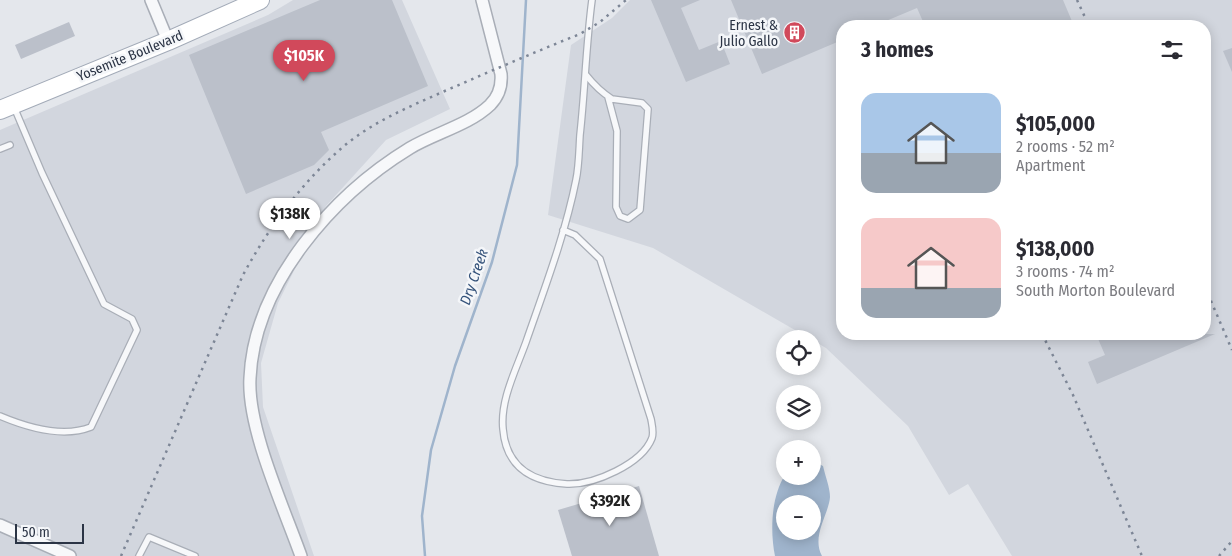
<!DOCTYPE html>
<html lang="en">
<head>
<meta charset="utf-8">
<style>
  body { margin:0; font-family:"Fira Sans Condensed",sans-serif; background:#f7f7f7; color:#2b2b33; height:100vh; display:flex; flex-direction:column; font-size:19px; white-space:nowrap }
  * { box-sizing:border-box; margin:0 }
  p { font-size:16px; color:#7c7c81 }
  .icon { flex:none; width:28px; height:28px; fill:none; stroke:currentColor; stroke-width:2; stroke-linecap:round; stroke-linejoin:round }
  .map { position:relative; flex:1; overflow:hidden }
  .sheet { position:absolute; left:836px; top:20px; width:375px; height:320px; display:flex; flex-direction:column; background:#fff; border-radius:20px; box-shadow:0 2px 12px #0003 }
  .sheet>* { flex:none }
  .fabs { position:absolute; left:776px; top:330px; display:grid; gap:10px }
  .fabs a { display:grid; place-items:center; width:45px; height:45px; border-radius:50%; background:#fff; box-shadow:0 2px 12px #0003; font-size:25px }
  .scale { position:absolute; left:15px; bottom:12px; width:69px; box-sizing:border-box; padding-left:5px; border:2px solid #2b3445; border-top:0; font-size:14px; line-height:18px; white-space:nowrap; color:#2b3445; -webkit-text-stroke:4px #f4f6f9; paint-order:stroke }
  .price { position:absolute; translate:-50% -42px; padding:0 11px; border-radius:18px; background:#fff; color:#222; font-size:16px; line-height:32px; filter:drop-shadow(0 1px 2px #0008) }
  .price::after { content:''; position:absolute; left:50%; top:30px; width:15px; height:11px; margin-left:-8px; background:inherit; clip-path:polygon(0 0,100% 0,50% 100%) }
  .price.selected { background:#d1495b; color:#fff }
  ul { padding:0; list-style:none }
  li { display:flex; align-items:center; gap:15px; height:125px; padding:0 25px }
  li span { display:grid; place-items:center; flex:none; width:140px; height:100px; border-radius:15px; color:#555 }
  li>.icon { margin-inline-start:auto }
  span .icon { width:60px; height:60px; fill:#fffc; stroke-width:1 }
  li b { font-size:21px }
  h2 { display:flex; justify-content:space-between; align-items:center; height:60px; padding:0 25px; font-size:21px }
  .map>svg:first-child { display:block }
</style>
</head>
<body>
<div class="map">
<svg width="1232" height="556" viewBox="0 0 1232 556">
  <rect width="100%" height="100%" fill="#e4e7ec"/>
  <g fill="#d2d6de" fill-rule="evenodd">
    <path d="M 293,0 L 402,0 L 450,109 L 386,140 L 326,206 L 278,303 L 261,363 L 263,407 L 314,556 L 0,556 L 0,130 L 268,15 Z"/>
    <path d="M 630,0 L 1232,0 L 1232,556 L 1012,556 L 968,484 L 949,495 L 908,426 L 826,348 L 653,248 L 548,215 L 571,45 L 612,18 ZM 842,26 L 1205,26 L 1205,334 L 842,334 Z"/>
  </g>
  <path fill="#9fb4cc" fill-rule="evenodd" d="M 813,461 L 823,466 C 825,475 830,488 830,497 C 829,514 811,536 822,556 L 775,556 C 770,531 771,497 785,475 L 812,476 ZM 785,504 L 812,504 L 812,531 L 785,531 Z"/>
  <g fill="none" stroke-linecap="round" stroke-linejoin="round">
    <path stroke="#9fb4cc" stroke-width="2.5" d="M 425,556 L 422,516 L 431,450 L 455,366 L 492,262 L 517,165 L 526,0"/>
  </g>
  <g fill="#bbc0ca">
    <path d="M 320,0 L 392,0 L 428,86 L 321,132 L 329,150 L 314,165 L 246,194 L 189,55 Z"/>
    <path d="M 651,0 L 700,0 L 681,8 L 699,50 L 721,41 L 730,64 L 686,82 Z"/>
    <path d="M 731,0 L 1063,0 L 1074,26 L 925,26 L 917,8 L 874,26 L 842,26 L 842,40 L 762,74 Z"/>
    <path d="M 69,22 L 75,36 L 21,59 L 15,45 Z"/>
    <path d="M 1232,48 L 1232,72 L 1223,51 Z"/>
    <path d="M 1096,334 L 1215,334 L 1097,384 L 1088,362 L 1105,355 Z"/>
    <path d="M 639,486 L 659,556 L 572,556 L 558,510 Z"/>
  </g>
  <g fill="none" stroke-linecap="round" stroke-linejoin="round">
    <defs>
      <g id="service">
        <path d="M 586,75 C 594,85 601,92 612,99 L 642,103 L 648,109 L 640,210 L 628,219 L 620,216 L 616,207 L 617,131 L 608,97"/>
        <path d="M 0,149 L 10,145"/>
        <path d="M 563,230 L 575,235 L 600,259 L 651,419 C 652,425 654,432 652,438 C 642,464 594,485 567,484 C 531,482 506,467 503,429 C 500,400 516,370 526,342 C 544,290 565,235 576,180 C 579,166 579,150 580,135 C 585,90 586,45 592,0"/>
        <path d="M 0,416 C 26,427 63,438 91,427 L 137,330 L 132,319 L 104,304 L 42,173 L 14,107"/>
        <path d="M 139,556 L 149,537 L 195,556"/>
      </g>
      <g id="minor">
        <path d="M 151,0 L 168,41"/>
        <path d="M 0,525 L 70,556"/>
        <path d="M 301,556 C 284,508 247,428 250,378 C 254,284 333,195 410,148 C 435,133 469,125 490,105 C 499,96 502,86 501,74 L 482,0"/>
      </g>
      <path id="primary" d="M 0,110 L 168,41 L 260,0"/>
    </defs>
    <use href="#service" stroke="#a9aeb7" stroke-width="8"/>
    <use href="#minor" stroke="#a9aeb7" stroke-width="14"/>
    <use href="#primary" stroke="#a3abb8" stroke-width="20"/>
    <use href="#service" stroke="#f7f8fa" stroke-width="5.5"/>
    <use href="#minor" stroke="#f7f8fa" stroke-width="11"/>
    <use href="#primary" stroke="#fff" stroke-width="18"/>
    <g stroke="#7d8696" stroke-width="2.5" stroke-dasharray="2.5 5" stroke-linecap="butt">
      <path d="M 1077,0 L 1089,26"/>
      <path d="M 1205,287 L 1232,350"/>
      <path d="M 1042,334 L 1073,395 L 1142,556"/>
      <path d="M 121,556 L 243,275 C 269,227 302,182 344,146 C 374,121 411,106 447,90 C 491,71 535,52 580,34 L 600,22 L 626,0"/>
      <path d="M 1219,556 L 1232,541"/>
    </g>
  </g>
  <defs>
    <symbol id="building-disc" viewBox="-11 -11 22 22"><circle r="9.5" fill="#d1495b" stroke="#f4f6f9"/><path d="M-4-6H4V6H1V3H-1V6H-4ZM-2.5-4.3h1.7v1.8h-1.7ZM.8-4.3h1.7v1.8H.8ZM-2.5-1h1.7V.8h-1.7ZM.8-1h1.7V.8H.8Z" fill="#fff"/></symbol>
  </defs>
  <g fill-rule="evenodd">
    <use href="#building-disc" x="782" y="20" width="25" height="25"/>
  </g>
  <g text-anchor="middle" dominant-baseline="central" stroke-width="5" stroke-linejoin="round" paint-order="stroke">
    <g font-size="14" fill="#2b3445" stroke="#f4f6f9" text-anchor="end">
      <text x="778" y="25">Ernest &amp;<tspan x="778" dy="16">Julio Gallo</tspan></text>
    </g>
    <g font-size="14" fill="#2b3445" stroke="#f4f6f9">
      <text transform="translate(130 56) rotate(-22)">Yosemite Boulevard</text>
    </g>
    <g font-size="15" font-style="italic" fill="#34527a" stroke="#f4f6f9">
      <text transform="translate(474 277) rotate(-71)">Dry Creek</text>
    </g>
  </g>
</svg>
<div class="fabs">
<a><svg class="icon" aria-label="locate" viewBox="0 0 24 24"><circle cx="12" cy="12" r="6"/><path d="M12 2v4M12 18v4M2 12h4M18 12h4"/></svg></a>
<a><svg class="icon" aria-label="layers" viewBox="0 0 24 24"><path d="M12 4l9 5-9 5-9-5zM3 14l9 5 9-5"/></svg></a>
<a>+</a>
<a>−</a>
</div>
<div class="scale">50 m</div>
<b class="price selected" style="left:304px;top:82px">$105K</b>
<b class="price" style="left:290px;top:240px">$138K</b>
<b class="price" style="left:610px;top:527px">$392K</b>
<section class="sheet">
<h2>3 homes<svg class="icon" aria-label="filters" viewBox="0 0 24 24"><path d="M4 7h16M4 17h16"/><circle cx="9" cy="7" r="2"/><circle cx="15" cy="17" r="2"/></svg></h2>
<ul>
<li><span style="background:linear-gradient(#a9c7e8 60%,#9aa5b1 0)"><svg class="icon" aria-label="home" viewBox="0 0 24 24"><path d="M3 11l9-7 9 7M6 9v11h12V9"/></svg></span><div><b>$105,000</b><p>2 rooms · 52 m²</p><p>Apartment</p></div></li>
<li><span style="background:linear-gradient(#f6c9c9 70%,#9aa5b1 0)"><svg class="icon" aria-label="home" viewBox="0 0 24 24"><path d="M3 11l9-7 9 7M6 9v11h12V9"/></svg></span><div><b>$138,000</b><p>3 rooms · 74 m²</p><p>South Morton Boulevard</p></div></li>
</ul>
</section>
</div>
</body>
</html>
